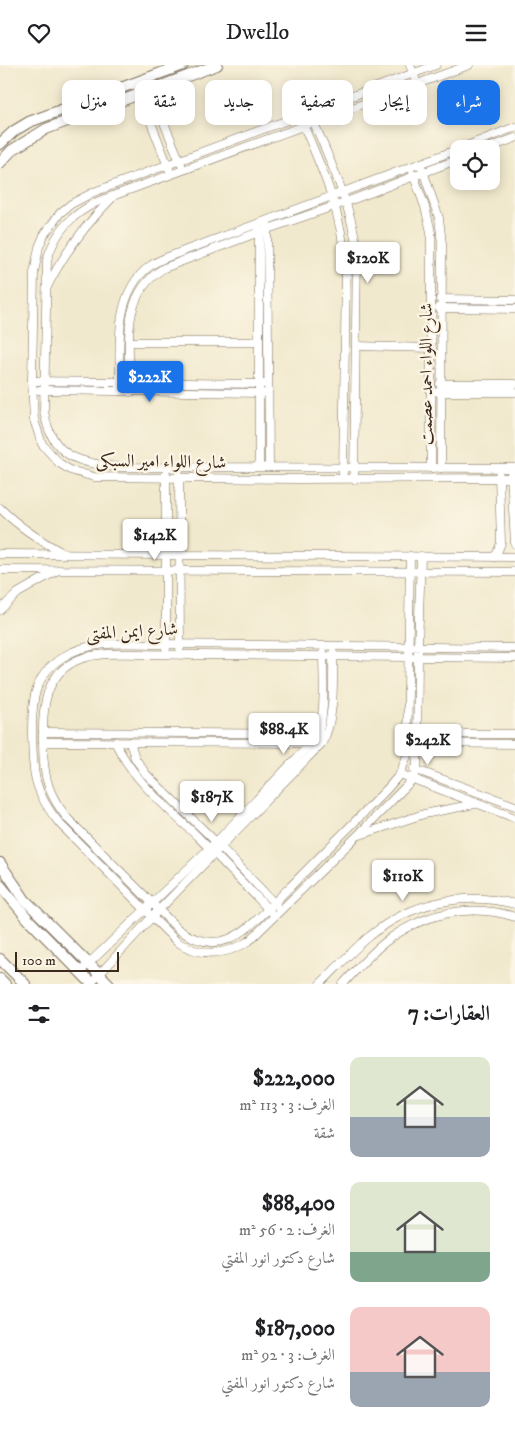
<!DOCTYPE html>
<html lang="ar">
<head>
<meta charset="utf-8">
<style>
  body { margin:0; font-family:"IM FELL DW Pica",Amiri,serif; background:#f6f6f6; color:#202124; direction:rtl; height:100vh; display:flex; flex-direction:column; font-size:19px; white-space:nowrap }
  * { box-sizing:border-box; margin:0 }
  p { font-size:16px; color:#757577 }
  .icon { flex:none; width:28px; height:28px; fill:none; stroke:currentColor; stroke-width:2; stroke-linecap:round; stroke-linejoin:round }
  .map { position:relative; height:919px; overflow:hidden; direction:ltr }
  .details { display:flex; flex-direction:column; background:#fff; flex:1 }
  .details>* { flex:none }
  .top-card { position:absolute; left:15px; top:15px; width:485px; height:45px; direction:rtl; display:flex; gap:10px }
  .buttons { position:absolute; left:450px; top:75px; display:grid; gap:10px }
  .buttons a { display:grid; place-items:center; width:50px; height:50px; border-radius:10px; background:#fff; box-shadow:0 2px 12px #0003; font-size:25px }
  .scale { position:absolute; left:15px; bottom:12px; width:104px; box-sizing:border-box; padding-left:5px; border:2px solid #3b2a1e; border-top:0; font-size:14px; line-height:18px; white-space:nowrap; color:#3b2a1e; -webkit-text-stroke:4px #fcf5e5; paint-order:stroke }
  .price { position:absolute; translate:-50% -42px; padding:0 11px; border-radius:5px; background:#fff; color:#222; font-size:16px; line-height:32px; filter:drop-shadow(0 1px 2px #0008) }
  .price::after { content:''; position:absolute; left:50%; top:30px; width:15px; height:11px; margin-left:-8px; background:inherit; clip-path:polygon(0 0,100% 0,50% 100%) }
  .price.current { background:#1a73e8; color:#fff }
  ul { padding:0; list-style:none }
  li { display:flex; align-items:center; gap:15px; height:125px; padding:0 25px }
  li span { display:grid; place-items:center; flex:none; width:140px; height:100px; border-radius:10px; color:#555 }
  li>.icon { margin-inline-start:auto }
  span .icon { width:60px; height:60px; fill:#fffc; stroke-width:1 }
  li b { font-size:21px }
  h2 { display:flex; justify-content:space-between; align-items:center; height:60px; padding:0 25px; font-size:21px }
  .chip { padding:0 18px; border-radius:10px; background:#fff; box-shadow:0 2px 12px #0003; font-size:18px; line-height:45px }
  .chip.current { background:#1a73e8; color:#fff }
  header { display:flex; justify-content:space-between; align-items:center; height:65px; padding:0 25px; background:#fff; font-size:22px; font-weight:600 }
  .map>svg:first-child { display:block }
</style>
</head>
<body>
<header><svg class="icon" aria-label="menu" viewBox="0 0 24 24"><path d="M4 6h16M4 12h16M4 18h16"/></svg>Dwello<svg class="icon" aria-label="heart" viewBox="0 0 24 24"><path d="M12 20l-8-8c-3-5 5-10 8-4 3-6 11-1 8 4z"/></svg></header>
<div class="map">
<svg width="515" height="919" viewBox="0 0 515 919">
  <rect width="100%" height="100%" fill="#fcf5e5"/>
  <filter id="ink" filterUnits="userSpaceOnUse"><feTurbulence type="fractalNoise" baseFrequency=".02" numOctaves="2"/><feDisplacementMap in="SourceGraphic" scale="10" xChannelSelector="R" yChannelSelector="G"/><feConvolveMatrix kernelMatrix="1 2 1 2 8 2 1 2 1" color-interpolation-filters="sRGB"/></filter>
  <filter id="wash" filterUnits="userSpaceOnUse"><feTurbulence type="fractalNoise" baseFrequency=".0096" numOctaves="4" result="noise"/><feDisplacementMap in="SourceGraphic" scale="20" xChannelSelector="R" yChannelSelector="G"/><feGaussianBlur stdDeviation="1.12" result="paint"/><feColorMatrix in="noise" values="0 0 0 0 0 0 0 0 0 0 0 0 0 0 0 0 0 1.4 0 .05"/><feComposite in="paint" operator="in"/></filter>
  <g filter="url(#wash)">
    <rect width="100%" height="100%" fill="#f1e9cd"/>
  </g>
  <g filter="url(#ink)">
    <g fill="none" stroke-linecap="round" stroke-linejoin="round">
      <defs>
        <g id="minor">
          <path d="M 410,0 L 417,19"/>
          <path d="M 436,0 L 94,127 L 71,139 L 60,148 L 44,170 L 39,182 L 34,208 L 32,316 L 34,355 L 42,379 L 59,398 L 70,405 L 94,412 L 297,414 L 515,413"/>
          <path d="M 469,0 L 99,136 C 71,150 56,165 47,195 L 44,346 C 51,391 77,398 118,402 L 515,403"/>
          <path d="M 146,14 L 181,99"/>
          <path d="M 138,24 L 169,104"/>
          <path d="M 312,53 C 330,95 350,138 357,184 L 354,414"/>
          <path d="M 302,57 C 324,108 343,150 346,207 L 343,408"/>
          <path d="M 459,84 L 515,62"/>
          <path d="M 486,84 L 515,73"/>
          <path d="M 422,103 L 439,153 L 442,179 L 441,403"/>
          <path d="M 413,109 L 425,142 L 431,167 L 431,403"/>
          <path d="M 267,159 L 269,402"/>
          <path d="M 259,163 L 259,402"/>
          <path d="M 47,222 C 64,188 85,160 112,133"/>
          <path d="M 440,234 L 515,235"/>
          <path d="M 439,243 L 515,244"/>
          <path d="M 130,277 L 259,277"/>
          <path d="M 356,281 L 432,283"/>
          <path d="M 32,316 L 264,319"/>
          <path d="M 440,319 L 515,319"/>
          <path d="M 39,325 L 263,328"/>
          <path d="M 120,326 C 120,285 112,229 150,201 C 159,194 171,191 181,187 L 459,84"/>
          <path d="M 130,327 C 130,282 119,230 164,203 L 259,167 L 346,137 L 459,94"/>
          <path d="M 438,327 L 515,327"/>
          <path d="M 166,409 L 166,583"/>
          <path d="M 179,409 L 180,583"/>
          <path d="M 511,409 L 515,479"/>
          <path d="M 0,443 C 19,462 39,475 63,488"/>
          <path d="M 0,489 L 515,492"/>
          <path d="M 410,491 L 407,691 L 400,709 L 387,724 C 355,757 322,789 290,822 C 273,838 251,865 229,874 C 212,881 194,875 179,865 L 68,754 C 60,744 53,734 49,722 C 44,708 43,692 43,677 C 42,644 44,608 80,594 C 99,587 121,589 140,589 C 160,589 181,590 201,590 C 306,591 410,592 515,593"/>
          <path d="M 421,491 L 418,582 L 418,592 L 417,693 L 417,705 L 413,714 L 358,770 L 249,876 C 225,891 201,892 177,877 L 60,759 C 33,727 33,708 32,668 C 32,636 33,611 63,592 C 91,574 130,579 163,579 C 197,579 231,580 265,580 C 348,581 432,582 515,583"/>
          <path d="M 494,492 L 497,488 L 501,478 L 499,410"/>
          <path d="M 0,505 L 515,507"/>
          <path d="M 0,545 L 18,528 L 58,505"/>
          <path d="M 43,667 L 320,669"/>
          <path d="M 418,669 L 515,669"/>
          <path d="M 43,677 L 314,678"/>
          <path d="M 115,677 C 134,717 169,744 200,774 C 224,798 247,822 270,846"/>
          <path d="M 130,677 L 135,693 L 146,709 L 216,777 L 276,840"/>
          <path d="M 418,678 L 515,679"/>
          <path d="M 414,704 L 515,741"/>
          <path d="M 400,709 L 515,753"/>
          <path d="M 360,770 L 424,749 L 475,739"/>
          <path d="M 85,902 L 216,777 L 315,674 C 327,652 323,613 323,588"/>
          <path d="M 96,913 L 152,852 L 322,678 C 335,656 333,614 333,588"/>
          <path d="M 320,919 C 337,903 352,885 370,871 C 411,837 464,826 515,839"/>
          <path d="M 343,919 C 356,905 369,890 384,878 C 421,849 469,837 515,852"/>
        </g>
        <g id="tertiary">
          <path d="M 0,79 L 14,66 L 29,57 L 183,0"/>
          <path d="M 0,98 L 12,85 L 46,64 L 217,0"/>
          <path d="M 0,798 L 25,835 L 109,919"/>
          <path d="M 0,820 L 28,854 L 92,919"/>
          <path d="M 0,894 L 25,919"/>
          <path d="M 0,914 L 5,919"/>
        </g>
      </defs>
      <use href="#minor" stroke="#7b6d5b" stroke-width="9"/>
      <use href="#tertiary" stroke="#7b6d5b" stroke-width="12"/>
      <use href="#minor" stroke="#fff" stroke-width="8"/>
      <use href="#tertiary" stroke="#fff" stroke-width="10"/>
    </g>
  </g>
  <g text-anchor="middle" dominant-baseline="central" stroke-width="4.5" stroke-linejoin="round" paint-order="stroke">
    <g font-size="18" fill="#3b2a1e" stroke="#fcf5e5">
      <text transform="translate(427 309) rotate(-90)">شارع اللواء احمد عصمت</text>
      <text transform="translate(161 397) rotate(1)">شارع اللواء امير السبكى</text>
      <text transform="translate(132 567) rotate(-3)">شارع ايمن المفتى</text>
    </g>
  </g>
</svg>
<div class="buttons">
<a><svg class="icon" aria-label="locate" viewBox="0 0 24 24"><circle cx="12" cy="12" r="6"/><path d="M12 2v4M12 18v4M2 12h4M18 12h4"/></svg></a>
</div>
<div class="scale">100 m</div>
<b class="price" style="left:368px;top:219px">$120K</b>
<b class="price current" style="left:150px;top:338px">$222K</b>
<b class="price" style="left:155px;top:496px">$142K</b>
<b class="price" style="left:284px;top:690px">$88.4K</b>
<b class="price" style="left:428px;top:701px">$242K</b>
<b class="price" style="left:212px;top:758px">$187K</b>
<b class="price" style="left:403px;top:837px">$110K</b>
<div class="top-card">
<a class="chip current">شراء</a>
<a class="chip">إيجار</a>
<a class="chip">تصفية</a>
<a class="chip">جديد</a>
<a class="chip">شقة</a>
<a class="chip">منزل</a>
</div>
</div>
<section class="details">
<h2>العقارات: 7<svg class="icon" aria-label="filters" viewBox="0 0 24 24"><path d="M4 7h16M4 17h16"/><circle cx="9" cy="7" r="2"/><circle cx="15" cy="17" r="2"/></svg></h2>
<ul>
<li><span style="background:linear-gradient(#dfe7d0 60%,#9aa5b1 0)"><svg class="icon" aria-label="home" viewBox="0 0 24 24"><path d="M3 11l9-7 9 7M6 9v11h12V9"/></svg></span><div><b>$222,000</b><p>الغرف: 3 · 113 m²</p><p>شقة</p></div></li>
<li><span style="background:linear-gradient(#dfe7d0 70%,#7fa58c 0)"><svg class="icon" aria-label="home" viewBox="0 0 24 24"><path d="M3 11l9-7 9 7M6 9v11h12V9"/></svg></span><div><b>$88,400</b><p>الغرف: 2 · 56 m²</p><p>شارع دكتور انور المفتي</p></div></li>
<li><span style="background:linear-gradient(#f6c9c9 65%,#9aa5b1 0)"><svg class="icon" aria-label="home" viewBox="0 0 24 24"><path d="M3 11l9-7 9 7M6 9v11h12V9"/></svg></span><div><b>$187,000</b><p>الغرف: 3 · 92 m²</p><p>شارع دكتور انور المفتي</p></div></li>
</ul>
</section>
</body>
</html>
